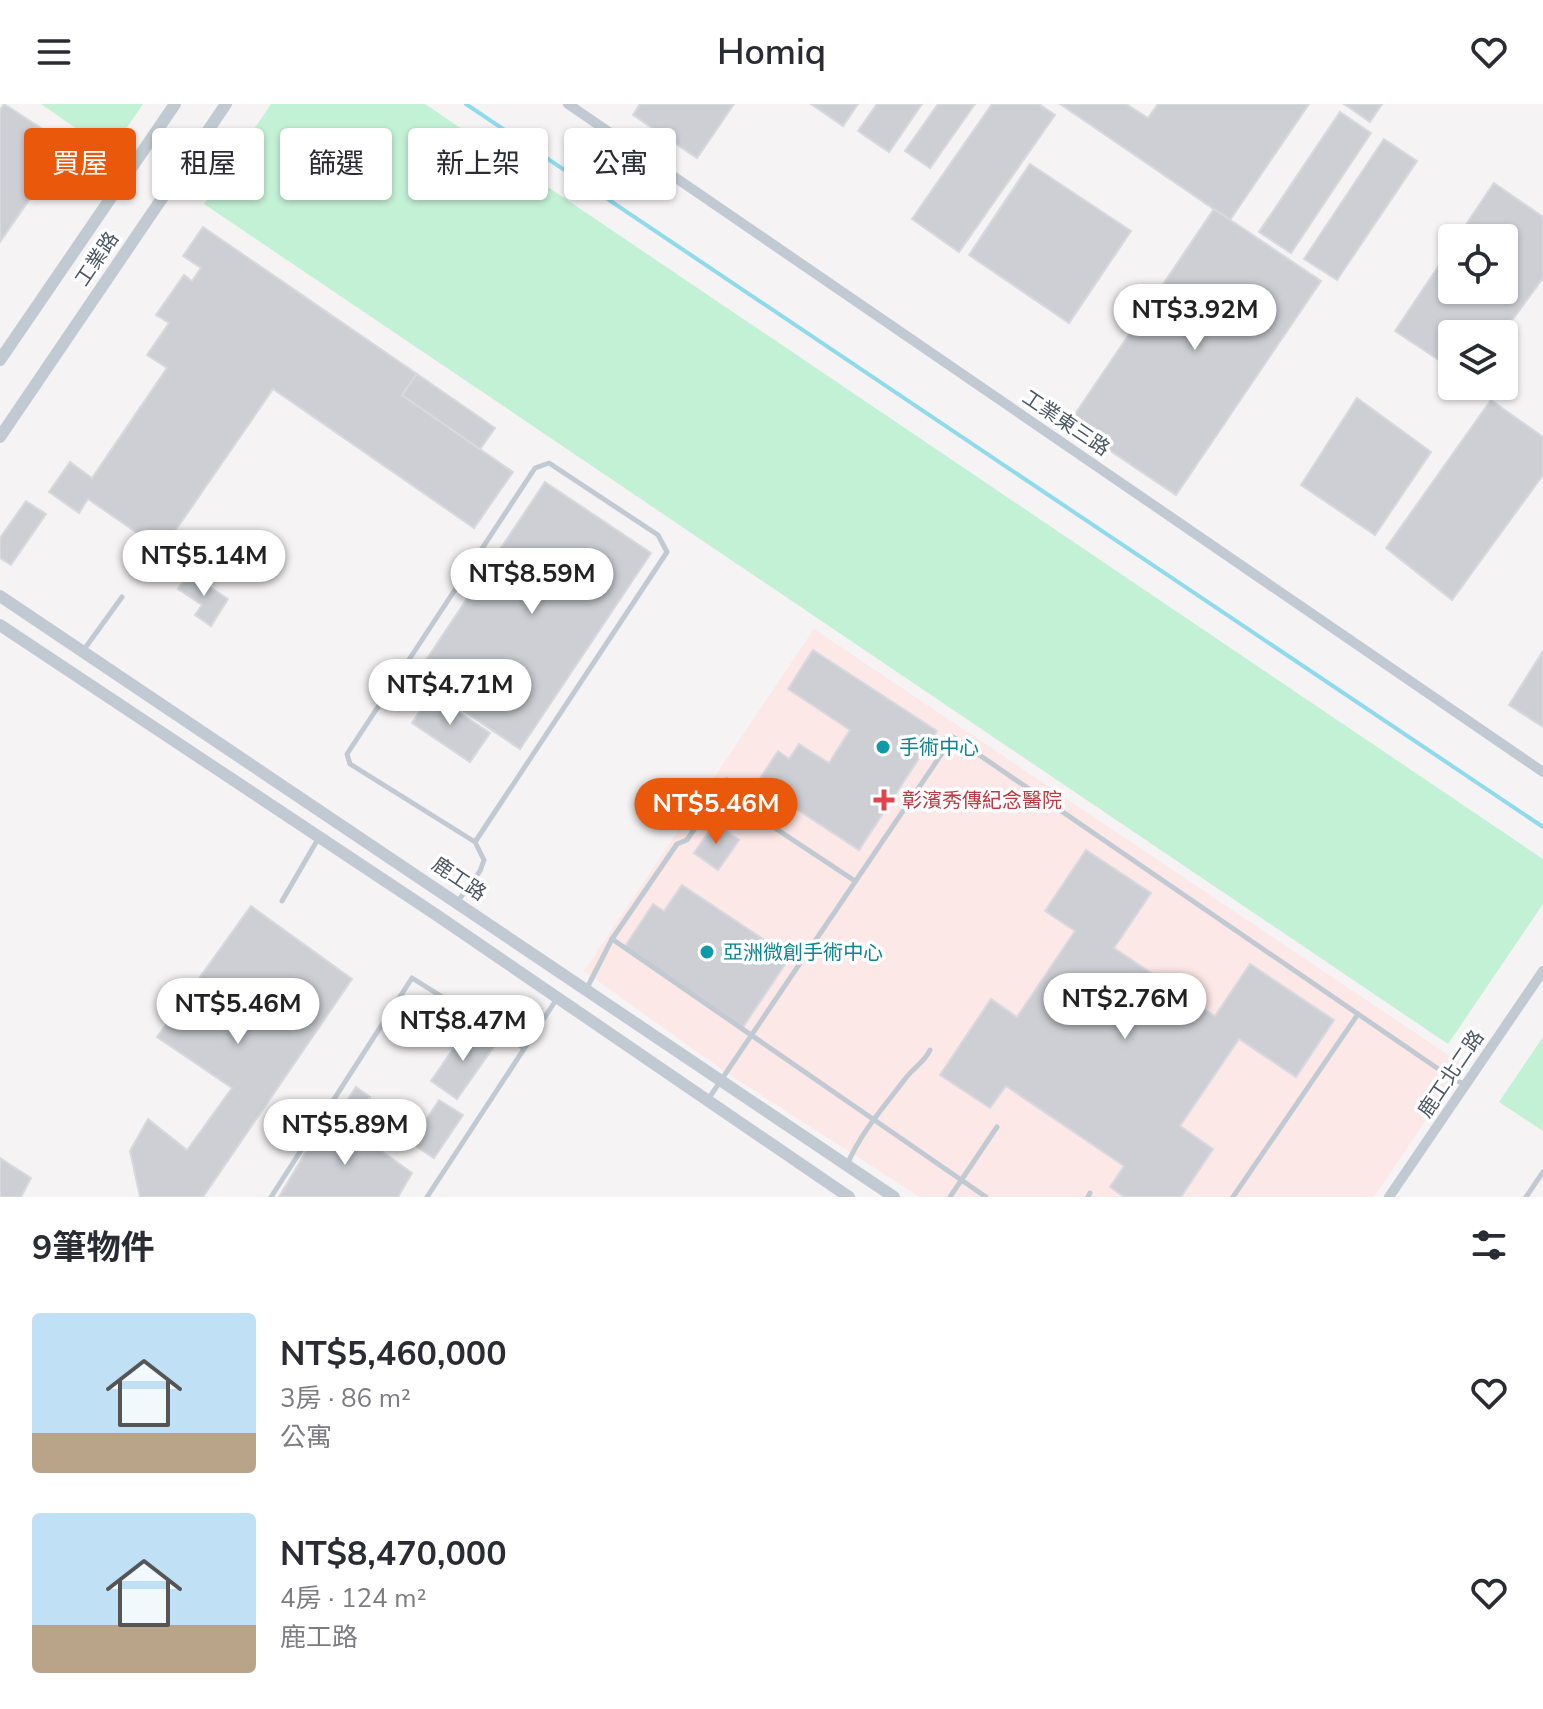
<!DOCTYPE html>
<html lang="zh-TW">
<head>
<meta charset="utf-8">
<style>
  body { margin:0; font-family:"Nunito Sans","Noto Sans TC",sans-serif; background:#f2f2f3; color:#2b2b33; height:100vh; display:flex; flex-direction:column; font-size:30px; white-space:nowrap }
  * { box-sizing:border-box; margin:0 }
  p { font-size:26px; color:#7c7c81 }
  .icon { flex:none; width:44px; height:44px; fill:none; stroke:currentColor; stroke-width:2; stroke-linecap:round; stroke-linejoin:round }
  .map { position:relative; height:1093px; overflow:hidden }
  .side { display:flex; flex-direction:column; background:#fff; flex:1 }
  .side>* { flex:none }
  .hud { position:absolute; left:24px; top:24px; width:800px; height:72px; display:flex; gap:16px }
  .fabs { position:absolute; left:1438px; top:120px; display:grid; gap:16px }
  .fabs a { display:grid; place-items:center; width:80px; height:80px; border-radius:8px; background:#fff; box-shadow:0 2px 6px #0004; font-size:40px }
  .price { position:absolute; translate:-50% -68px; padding:0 18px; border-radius:28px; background:#fff; color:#222; font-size:26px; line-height:52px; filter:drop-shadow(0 2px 4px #0008) }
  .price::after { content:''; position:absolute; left:50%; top:48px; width:24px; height:18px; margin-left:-12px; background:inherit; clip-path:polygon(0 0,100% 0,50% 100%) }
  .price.active { background:#ea580c; color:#fff }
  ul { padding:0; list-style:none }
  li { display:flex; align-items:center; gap:24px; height:200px; padding:0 32px }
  li span { display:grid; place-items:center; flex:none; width:224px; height:160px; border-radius:8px; color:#555 }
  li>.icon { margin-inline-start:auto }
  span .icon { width:96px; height:96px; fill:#fffc; stroke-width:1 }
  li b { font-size:34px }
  h2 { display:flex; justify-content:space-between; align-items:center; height:96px; padding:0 32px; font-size:34px }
  .pill { padding:0 28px; border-radius:8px; background:#fff; box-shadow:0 2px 6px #0004; font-size:28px; line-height:72px }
  .pill.active { background:#ea580c; color:#fff }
  header { display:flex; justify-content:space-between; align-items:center; height:104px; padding:0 32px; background:#fff; font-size:36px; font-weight:600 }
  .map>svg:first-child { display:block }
</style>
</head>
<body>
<header><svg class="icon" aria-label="menu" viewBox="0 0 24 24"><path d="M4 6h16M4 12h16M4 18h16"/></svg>Homiq<svg class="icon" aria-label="heart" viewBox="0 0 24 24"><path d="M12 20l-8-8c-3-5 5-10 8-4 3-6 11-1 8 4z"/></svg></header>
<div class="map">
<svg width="1543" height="1093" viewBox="0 0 1543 1093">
  <rect width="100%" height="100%" fill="#f5f3f3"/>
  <path fill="#fce8e6" d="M 814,525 L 1463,961 L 1374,1093 L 920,1093 L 727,969 L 584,867 Z"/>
  <g fill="#c3f1d5">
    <path d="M 41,0 L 143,0 L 110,48 Z"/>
    <path d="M 271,0 L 425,0 L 1543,755 L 1543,800 L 1448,940 L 204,100 Z"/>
    <path d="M 1543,933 L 1543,1027 L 1499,998 Z"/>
  </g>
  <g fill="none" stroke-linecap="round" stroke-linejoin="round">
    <path stroke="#90daee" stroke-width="4" d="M 466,0 L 1543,723"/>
  </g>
  <g fill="#cdcfd5" stroke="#d7d9de" stroke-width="2">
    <path d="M 4,0 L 67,41 L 0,138 L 0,6 Z"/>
    <path d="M 640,0 L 734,0 L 697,54 L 633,11 Z"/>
    <path d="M 811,0 L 858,0 L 843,22 Z"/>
    <path d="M 877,0 L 922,0 L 889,48 L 858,27 Z"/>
    <path d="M 938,0 L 975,0 L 930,64 L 905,47 Z"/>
    <path d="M 992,0 L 1039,0 L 1055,11 L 959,148 L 912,115 Z"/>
    <path d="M 1060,0 L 1126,0 L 1148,14 L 1158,0 L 1309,0 L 1230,116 Z"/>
    <path d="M 1344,0 L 1382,0 L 1370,18 Z"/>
    <path d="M 1340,8 L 1371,29 L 1291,149 L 1259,128 Z"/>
    <path d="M 1384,35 L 1417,57 L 1337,176 L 1304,155 Z"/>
    <path d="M 1030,60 L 1131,127 L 1069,219 L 969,151 Z"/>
    <path d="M 1494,79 L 1543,113 L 1543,174 L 1502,230 L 1452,230 L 1452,265 L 1395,227 L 1452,142 L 1452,186 L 1504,186 L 1504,134 L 1457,134 Z"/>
    <path d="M 1214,105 L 1321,177 L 1176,391 L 1069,319 Z"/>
    <path d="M 203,123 L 417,270 L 402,291 L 513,368 L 474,424 L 273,285 L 162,446 L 88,395 L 79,409 L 49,388 L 70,358 L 92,374 L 167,264 L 147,251 L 169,219 L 156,211 L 184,171 L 192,177 L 201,164 L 183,152 Z"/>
    <path d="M 417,270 L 495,324 L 480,345 L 402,291 Z"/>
    <path d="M 1357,294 L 1431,348 L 1375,431 L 1301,381 Z"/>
    <path d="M 1491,296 L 1543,333 L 1543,371 L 1452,496 L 1386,444 Z"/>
    <path d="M 545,378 L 651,449 L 520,645 L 414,574 Z"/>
    <path d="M 26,397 L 46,410 L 11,461 L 0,454 L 0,434 Z"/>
    <path d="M 189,469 L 228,495 L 211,522 L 195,511 L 202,501 L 178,485 Z"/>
    <path d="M 813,546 L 937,627 L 859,746 L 757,679 L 778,647 L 789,655 L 799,640 L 829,659 L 850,626 L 788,585 Z"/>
    <path d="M 1543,547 L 1543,623 L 1509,601 Z"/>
    <path d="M 426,586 L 490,629 L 470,658 L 412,619 L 422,604 L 417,601 Z"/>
    <path d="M 715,719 L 739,736 L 718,766 L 694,749 Z"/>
    <path d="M 1086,746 L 1151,789 L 1114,844 L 1215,912 L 1250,860 L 1334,916 L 1296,973 L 1239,935 L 1180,1022 L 1213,1045 L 1181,1093 L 1124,1093 L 1110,1083 L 1124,1062 L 1006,982 L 990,1004 L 940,971 L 991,895 L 1017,913 L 1075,827 L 1045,807 Z"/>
    <path d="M 682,781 L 790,853 L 743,923 L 624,844 L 653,800 L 664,807 Z"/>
    <path d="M 251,802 L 352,875 L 203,1093 L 140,1093 L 130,1047 L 148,1015 L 187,1046 L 232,984 L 157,933 Z"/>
    <path d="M 469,922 L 495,941 L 457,995 L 431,977 Z"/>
    <path d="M 356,983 L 370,993 L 355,1014 L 342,1004 Z"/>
    <path d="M 439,996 L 463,1011 L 434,1054 L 411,1039 Z"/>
    <path d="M 389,999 L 408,1012 L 391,1037 L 372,1025 Z"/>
    <path d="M 329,1009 L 412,1069 L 398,1093 L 279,1093 Z"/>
    <path d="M 0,1054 L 31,1074 L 21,1093 L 0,1093 Z"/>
  </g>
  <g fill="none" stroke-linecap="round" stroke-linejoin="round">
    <g stroke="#c1cad2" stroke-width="5">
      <path d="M 83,547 L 122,493"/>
      <path d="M 719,687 L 855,777"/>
      <path d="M 282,797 L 318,735"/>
      <path d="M 458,797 L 480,767 L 484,756 L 475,738 L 667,448 L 658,431 L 549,359 L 535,364 L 347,650 L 350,660 L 475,738"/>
      <path d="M 612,835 L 986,1093"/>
      <path d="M 587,884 L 612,835 L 677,740 L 687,736 L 727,676"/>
      <path d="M 709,994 L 953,633 L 1453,975 L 1464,980"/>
      <path d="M 847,1061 C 861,1028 884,1003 905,975 C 913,964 924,959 930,946"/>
      <path d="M 271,1093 L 412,874 L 524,944"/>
      <path d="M 427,1093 L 558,893"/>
      <path d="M 950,1093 L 997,1023"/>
      <path d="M 1088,1093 L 1090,1089"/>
      <path d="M 1233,1093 L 1358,910"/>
      <path d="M 1526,1093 L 1543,1068"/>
    </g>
    <g stroke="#c1cad2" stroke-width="10">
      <path d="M 568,0 L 1543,668"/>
      <path d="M 1389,1093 L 1543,867"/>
    </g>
    <g stroke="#c1cad2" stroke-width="12">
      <path d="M 0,256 L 175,0"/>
      <path d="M 0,333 L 226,0"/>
      <path d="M 0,492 L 894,1093"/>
      <path d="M 0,521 L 435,810 L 849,1093"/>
    </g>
  </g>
  <g fill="#0f9aa8" stroke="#fff" stroke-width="3">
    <circle cx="883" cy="643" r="8"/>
    <circle cx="707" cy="848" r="8"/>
  </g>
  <path fill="#e0444e" stroke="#fff" stroke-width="3" d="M880 684h8v8h8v8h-8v8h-8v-8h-8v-8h8z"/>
  <g text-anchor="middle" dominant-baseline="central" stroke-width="7" stroke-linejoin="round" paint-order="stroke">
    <g font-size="20" fill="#4a5661" stroke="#fff">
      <text transform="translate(97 155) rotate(-56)">工業路</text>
      <text transform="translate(1066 319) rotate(34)">工業東三路</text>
      <text transform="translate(459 775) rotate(34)">鹿工路</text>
      <text transform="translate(1451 970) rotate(-56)">鹿工北二路</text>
    </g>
    <g font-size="20" fill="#0d838f" stroke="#fff" text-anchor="start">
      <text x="899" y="643">手術中心</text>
      <text x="723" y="848">亞洲微創手術中心</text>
    </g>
    <g font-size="20" fill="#be3a42" stroke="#fff" text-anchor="start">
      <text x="902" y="696">彰濱秀傳紀念醫院</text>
    </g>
  </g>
</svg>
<div class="fabs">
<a><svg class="icon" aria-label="locate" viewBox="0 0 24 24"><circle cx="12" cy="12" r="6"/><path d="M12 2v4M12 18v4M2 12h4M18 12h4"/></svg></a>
<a><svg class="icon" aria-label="layers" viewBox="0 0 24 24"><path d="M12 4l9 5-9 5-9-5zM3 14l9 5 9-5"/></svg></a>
</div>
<b class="price" style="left:1195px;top:248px">NT$3.92M</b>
<b class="price" style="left:204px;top:494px">NT$5.14M</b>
<b class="price" style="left:532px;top:512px">NT$8.59M</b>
<b class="price" style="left:450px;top:623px">NT$4.71M</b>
<b class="price active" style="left:716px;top:742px">NT$5.46M</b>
<b class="price" style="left:1125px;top:937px">NT$2.76M</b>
<b class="price" style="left:238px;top:942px">NT$5.46M</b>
<b class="price" style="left:463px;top:959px">NT$8.47M</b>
<b class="price" style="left:345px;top:1063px">NT$5.89M</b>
<div class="hud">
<a class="pill active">買屋</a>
<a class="pill">租屋</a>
<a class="pill">篩選</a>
<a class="pill">新上架</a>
<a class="pill">公寓</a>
</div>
</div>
<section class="side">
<h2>9筆物件<svg class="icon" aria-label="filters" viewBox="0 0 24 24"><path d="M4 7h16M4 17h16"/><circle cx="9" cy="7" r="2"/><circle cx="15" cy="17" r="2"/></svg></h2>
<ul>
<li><span style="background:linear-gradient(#bfe0f5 75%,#b9a48a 0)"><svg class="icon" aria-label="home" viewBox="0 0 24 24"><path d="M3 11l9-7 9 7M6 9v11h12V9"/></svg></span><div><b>NT$5,460,000</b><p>3房 · 86 m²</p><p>公寓</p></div><svg class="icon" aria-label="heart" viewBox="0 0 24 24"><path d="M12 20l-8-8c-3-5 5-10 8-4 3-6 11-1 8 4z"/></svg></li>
<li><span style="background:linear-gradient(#bfe0f5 70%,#b9a48a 0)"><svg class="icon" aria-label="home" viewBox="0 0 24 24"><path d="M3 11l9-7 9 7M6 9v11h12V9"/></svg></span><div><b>NT$8,470,000</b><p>4房 · 124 m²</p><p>鹿工路</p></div><svg class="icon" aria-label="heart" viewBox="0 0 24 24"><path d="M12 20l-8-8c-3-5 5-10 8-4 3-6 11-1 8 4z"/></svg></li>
</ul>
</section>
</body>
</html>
